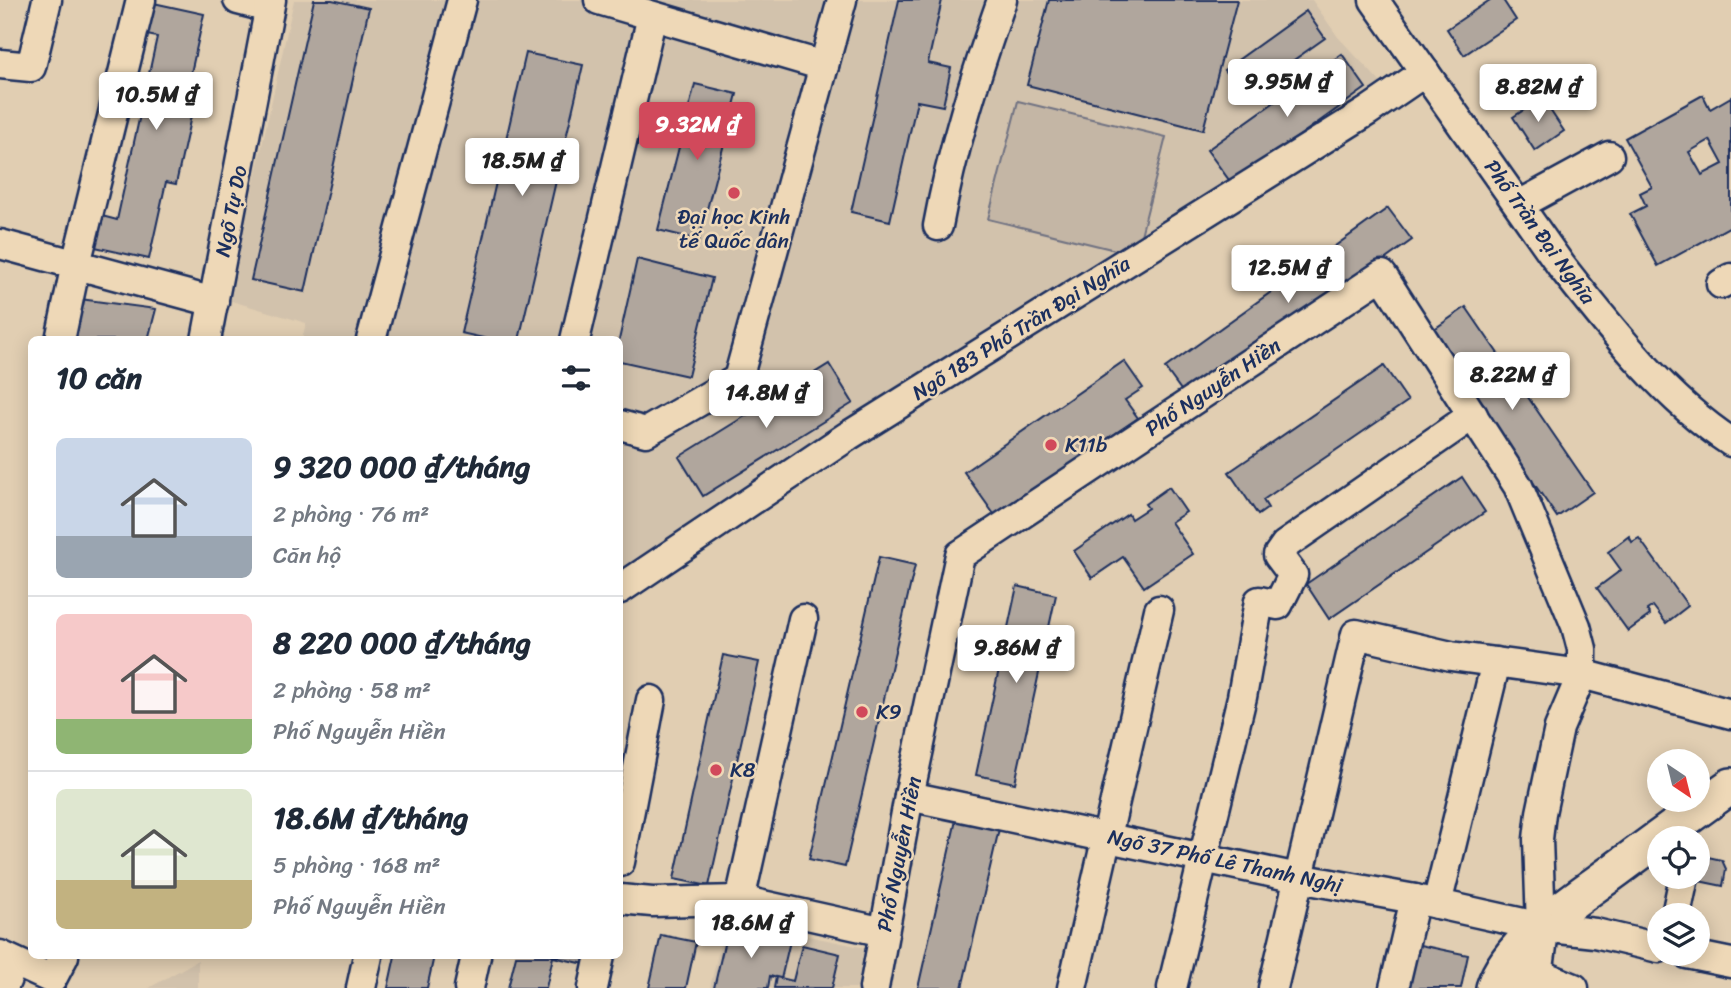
<!DOCTYPE html>
<html lang="vi">
<head>
<meta charset="utf-8">
<style>
  body { margin:0; font-family:Sriracha,sans-serif; background:#f2f2f3; color:#1f2937; height:100vh; display:flex; flex-direction:column; font-size:26px; white-space:nowrap }
  * { box-sizing:border-box; margin:0 }
  p { font-size:23px; color:#747a83 }
  .icon { flex:none; width:38px; height:38px; fill:none; stroke:currentColor; stroke-width:2; stroke-linecap:round; stroke-linejoin:round }
  .map { position:relative; flex:1; overflow:hidden }
  .panel { position:absolute; left:28px; top:336px; width:595px; height:623px; display:flex; flex-direction:column; background:#fff; border-radius:10px; box-shadow:0 4px 18px #0003 }
  .panel>* { flex:none }
  .needle { width:46px; rotate:145deg }
  .fabs { position:absolute; left:1647px; top:749px; display:grid; gap:14px }
  .fabs a { display:grid; place-items:center; width:63px; height:63px; border-radius:50%; background:#fff; box-shadow:0 4px 18px #0003; font-size:35px }
  .price { position:absolute; translate:-50% -60px; padding:0 16px; border-radius:7px; background:#fff; color:#222; font-size:23px; line-height:46px; filter:drop-shadow(0 2px 4px #0008) }
  .price::after { content:''; position:absolute; left:50%; top:42px; width:21px; height:16px; margin-left:-10px; background:inherit; clip-path:polygon(0 0,100% 0,50% 100%) }
  .price.selected { background:#d1495b; color:#fff }
  ul { padding:0; list-style:none }
  li { display:flex; align-items:center; gap:21px; height:175px; padding:0 28px }
  li+li { border-top:2px solid #e0e1e3 }
  li span { display:grid; place-items:center; flex:none; width:196px; height:140px; border-radius:10px; color:#555 }
  li>.icon { margin-inline-start:auto }
  span .icon { width:84px; height:84px; fill:#fffc; stroke-width:1 }
  li b { font-size:30px }
  h2 { display:flex; justify-content:space-between; align-items:center; height:84px; padding:0 28px; font-size:30px }
  .map>svg:first-child { display:block }
</style>
</head>
<body>
<div class="map">
<svg width="1731" height="988" viewBox="0 0 1731 988">
  <rect width="100%" height="100%" fill="#e1ceb2"/>
  <filter id="ink" filterUnits="userSpaceOnUse"><feTurbulence type="fractalNoise" baseFrequency=".0143" numOctaves="2"/><feDisplacementMap in="SourceGraphic" scale="14" xChannelSelector="R" yChannelSelector="G"/><feConvolveMatrix kernelMatrix="1 2 1 2 8 2 1 2 1" color-interpolation-filters="sRGB"/></filter>
  <g filter="url(#ink)">
    <g fill="#d2c2ac">
      <path d="M 294,0 L 1312,0 L 1338,37 L 1384,86 L 620,578 L 620,340 L 302,339 L 306,323 L 228,300 Z"/>
      <path d="M 726,919 L 870,949 L 861,988 L 710,988 Z"/>
      <path d="M 198,960 L 198,988 L 149,988 Z"/>
    </g>
    <path fill="#c4b6a5" stroke="#707282" stroke-width="2" d="M 1018,101 L 1166,137 L 1136,255 L 988,219 Z"/>
    <g fill="#b0a69d" stroke="#1b2f5e" stroke-width="2" fill-rule="evenodd">
      <path d="M 314,0 L 332,0 L 369,8 L 305,292 L 251,280 Z"/>
      <path d="M 899,0 L 942,0 L 928,63 L 951,68 L 943,106 L 917,101 L 890,221 L 851,212 Z"/>
      <path d="M 1049,0 L 1237,0 L 1203,130 L 1027,85 Z"/>
      <path d="M 1490,0 L 1503,0 L 1516,20 L 1464,55 L 1447,29 Z"/>
      <path d="M 149,2 L 204,14 L 182,114 L 191,116 L 176,184 L 166,182 L 149,259 L 95,247 L 102,216 L 117,220 L 157,37 L 142,34 Z"/>
      <path d="M 1306,11 L 1325,38 L 1243,96 L 1224,70 Z"/>
      <path d="M 526,53 L 583,65 L 519,340 L 492,340 L 461,333 Z"/>
      <path d="M 1342,54 L 1366,88 L 1232,184 L 1207,150 Z"/>
      <path d="M 695,84 L 737,94 L 699,240 L 658,230 Z"/>
      <path d="M 1703,95 L 1710,109 L 1731,97 L 1731,226 L 1658,266 L 1630,214 L 1646,206 L 1640,193 L 1652,187 L 1625,138 ZM 1710,140 L 1723,164 L 1702,175 L 1689,152 Z"/>
      <path d="M 1542,98 L 1564,131 L 1535,151 L 1513,117 Z"/>
      <path d="M 1388,208 L 1412,240 L 1189,401 L 1165,368 Z"/>
      <path d="M 637,259 L 712,278 L 688,376 L 620,361 L 619,340 Z"/>
      <path d="M 80,299 L 156,309 L 148,340 L 71,340 Z"/>
      <path d="M 1466,307 L 1593,492 L 1557,517 L 1430,332 Z"/>
      <path d="M 1124,361 L 1143,388 L 1125,400 L 1138,418 L 996,517 L 964,472 Z"/>
      <path d="M 829,364 L 853,403 L 703,496 L 679,457 Z"/>
      <path d="M 1384,366 L 1408,401 L 1263,500 L 1268,508 L 1258,515 L 1229,472 Z"/>
      <path d="M 1462,477 L 1485,512 L 1329,619 L 1306,584 Z"/>
      <path d="M 1169,487 L 1186,512 L 1171,522 L 1193,554 L 1144,587 L 1123,557 L 1092,578 L 1074,551 L 1128,514 L 1131,519 L 1148,508 L 1145,504 Z"/>
      <path d="M 1629,536 L 1632,542 L 1639,538 L 1688,606 L 1666,623 L 1653,606 L 1647,610 L 1650,615 L 1628,631 L 1597,588 L 1621,570 L 1608,552 Z"/>
      <path d="M 879,557 L 915,565 L 845,867 L 809,859 Z"/>
      <path d="M 1017,586 L 1056,595 L 1015,783 L 976,775 Z"/>
      <path d="M 723,655 L 759,662 L 709,886 L 674,879 Z"/>
      <path d="M 956,820 L 999,829 L 962,988 L 918,988 Z"/>
      <path d="M 1708,857 L 1722,860 L 1726,869 L 1723,886 L 1689,879 L 1698,877 L 1698,863 Z"/>
      <path d="M 728,927 L 790,941 L 781,979 L 770,976 L 768,988 L 714,988 Z"/>
      <path d="M 661,935 L 696,942 L 686,988 L 649,988 Z"/>
      <path d="M 1410,943 L 1468,955 L 1461,988 L 1401,988 Z"/>
      <path d="M 802,945 L 840,954 L 832,988 L 774,988 L 776,977 L 793,981 Z"/>
      <path d="M 395,956 L 434,956 L 427,988 L 388,988 Z"/>
      <path d="M 516,956 L 596,956 L 594,966 L 553,957 L 546,988 L 508,988 Z"/>
    </g>
    <g fill="none" stroke-linecap="round" stroke-linejoin="round">
      <defs>
        <g id="minor">
          <path d="M 238,0 L 269,8"/>
          <path d="M 599,0 L 824,66"/>
          <path d="M 1374,0 L 1562,267 C 1610,328 1665,399 1731,442"/>
          <path d="M 0,64 L 31,67 L 47,0"/>
          <path d="M 1519,205 L 1609,156"/>
          <path d="M 938,226 C 952,149 976,74 1002,0"/>
          <path d="M 0,244 L 214,302"/>
          <path d="M 1721,284 L 1731,278"/>
          <path d="M 60,340 L 76,264 L 141,0"/>
          <path d="M 206,340 L 271,0"/>
          <path d="M 371,340 L 462,0"/>
          <path d="M 575,340 L 652,16"/>
          <path d="M 620,425 L 646,432 L 738,379 L 842,0"/>
          <path d="M 620,589 L 848,436 L 1368,111 L 1425,72"/>
          <path d="M 909,796 L 1298,878 L 1415,899 L 1541,927 L 1595,933 L 1659,948"/>
          <path d="M 620,862 L 651,700"/>
          <path d="M 620,899 L 652,902 L 740,900 L 884,932"/>
          <path d="M 740,900 L 803,619"/>
          <path d="M 1437,904 L 1496,662"/>
          <path d="M 1676,915 L 1684,877"/>
          <path d="M 1687,954 L 1731,963"/>
          <path d="M 0,955 L 52,979 L 64,956"/>
          <path d="M 1535,972 L 1574,988"/>
          <path d="M 3,988 L 14,962"/>
          <path d="M 361,988 L 368,956"/>
          <path d="M 469,988 L 476,956"/>
          <path d="M 593,988 L 600,956"/>
          <path d="M 874,988 L 909,796 L 960,555 L 1382,275 L 1518,486 L 1576,626 L 1582,649 L 1582,674 L 1559,728 L 1541,813 L 1538,839 L 1541,927"/>
          <path d="M 1072,988 L 1159,610"/>
          <path d="M 1172,988 L 1242,697 L 1259,601 L 1278,605 L 1293,575 L 1278,555 L 1285,545 L 1473,415"/>
          <path d="M 1273,988 L 1356,634 L 1451,656 L 1582,674 L 1731,714"/>
          <path d="M 1394,988 L 1415,899"/>
        </g>
        <g id="major">
          <path d="M 1494,988 C 1510,938 1580,897 1621,866 C 1658,839 1694,812 1731,786"/>
          <path d="M 1529,988 L 1535,972 L 1541,927"/>
        </g>
      </defs>
      <use href="#minor" stroke="#1b2f5e" stroke-width="33"/>
      <use href="#major" stroke="#1b2f5e" stroke-width="40"/>
      <use href="#minor" stroke="#eed8b7" stroke-width="28"/>
      <use href="#major" stroke="#eed8b7" stroke-width="35"/>
    </g>
  </g>
  <g fill="#d1495b" stroke="#eed8b7" stroke-width="2.5">
    <circle cx="734" cy="193" r="7"/>
    <circle cx="1051" cy="445" r="7"/>
    <circle cx="862" cy="712" r="7"/>
    <circle cx="716" cy="770" r="7"/>
  </g>
  <g text-anchor="middle" dominant-baseline="central" stroke-width="5" stroke-linejoin="round" paint-order="stroke">
    <g font-size="21" fill="#1b2f5e" stroke="#eed8b7">
      <text transform="translate(231 211) rotate(-79)">Ngõ Tự Do</text>
      <text transform="translate(1540 232) rotate(54)">Phố Trần Đại Nghĩa</text>
      <text transform="translate(1021 328) rotate(-32)">Ngõ 183 Phố Trần Đại Nghĩa</text>
      <text transform="translate(1213 387) rotate(-34)">Phố Nguyễn Hiền</text>
      <text transform="translate(899 854) rotate(-79)">Phố Nguyễn Hiền</text>
      <text transform="translate(1225 861) rotate(12)">Ngõ 37 Phố Lê Thanh Nghị</text>
    </g>
    <g font-size="21" fill="#1b2f5e" stroke="#eed8b7" text-anchor="start">
      <text x="734" y="217" text-anchor="middle">Đại học Kinh<tspan x="734" dy="24">tế Quốc dân</tspan></text>
      <text x="1065" y="445">K11b</text>
      <text x="876" y="712">K9</text>
      <text x="730" y="770">K8</text>
    </g>
  </g>
</svg>
<div class="fabs">
<a><svg class="needle" viewBox="-14 -14 28 28"><path d="M0-13l5 13h-10z" fill="#e53935"/><path d="M0 13l5-13h-10z" fill="#747a83"/></svg></a>
<a><svg class="icon" aria-label="locate" viewBox="0 0 24 24"><circle cx="12" cy="12" r="6"/><path d="M12 2v4M12 18v4M2 12h4M18 12h4"/></svg></a>
<a><svg class="icon" aria-label="layers" viewBox="0 0 24 24"><path d="M12 4l9 5-9 5-9-5zM3 14l9 5 9-5"/></svg></a>
</div>
<b class="price" style="left:1287px;top:119px">9.95M ₫</b>
<b class="price" style="left:1538px;top:124px">8.82M ₫</b>
<b class="price" style="left:156px;top:132px">10.5M ₫</b>
<b class="price selected" style="left:697px;top:162px">9.32M ₫</b>
<b class="price" style="left:522px;top:198px">18.5M ₫</b>
<b class="price" style="left:1288px;top:305px">12.5M ₫</b>
<b class="price" style="left:1512px;top:412px">8.22M ₫</b>
<b class="price" style="left:766px;top:430px">14.8M ₫</b>
<b class="price" style="left:1016px;top:685px">9.86M ₫</b>
<b class="price" style="left:751px;top:960px">18.6M ₫</b>
<section class="panel">
<h2>10 căn<svg class="icon" aria-label="filters" viewBox="0 0 24 24"><path d="M4 7h16M4 17h16"/><circle cx="9" cy="7" r="2"/><circle cx="15" cy="17" r="2"/></svg></h2>
<ul>
<li><span style="background:linear-gradient(#c9d6e8 70%,#9aa5b1 0)"><svg class="icon" aria-label="home" viewBox="0 0 24 24"><path d="M3 11l9-7 9 7M6 9v11h12V9"/></svg></span><div><b>9 320 000 ₫/tháng</b><p>2 phòng · 76 m²</p><p>Căn hộ</p></div></li>
<li><span style="background:linear-gradient(#f6c9c9 75%,#8fb573 0)"><svg class="icon" aria-label="home" viewBox="0 0 24 24"><path d="M3 11l9-7 9 7M6 9v11h12V9"/></svg></span><div><b>8 220 000 ₫/tháng</b><p>2 phòng · 58 m²</p><p>Phố Nguyễn Hiền</p></div></li>
<li><span style="background:linear-gradient(#dfe7d0 65%,#c2b280 0)"><svg class="icon" aria-label="home" viewBox="0 0 24 24"><path d="M3 11l9-7 9 7M6 9v11h12V9"/></svg></span><div><b>18.6M ₫/tháng</b><p>5 phòng · 168 m²</p><p>Phố Nguyễn Hiền</p></div></li>
</ul>
</section>
</div>
</body>
</html>
